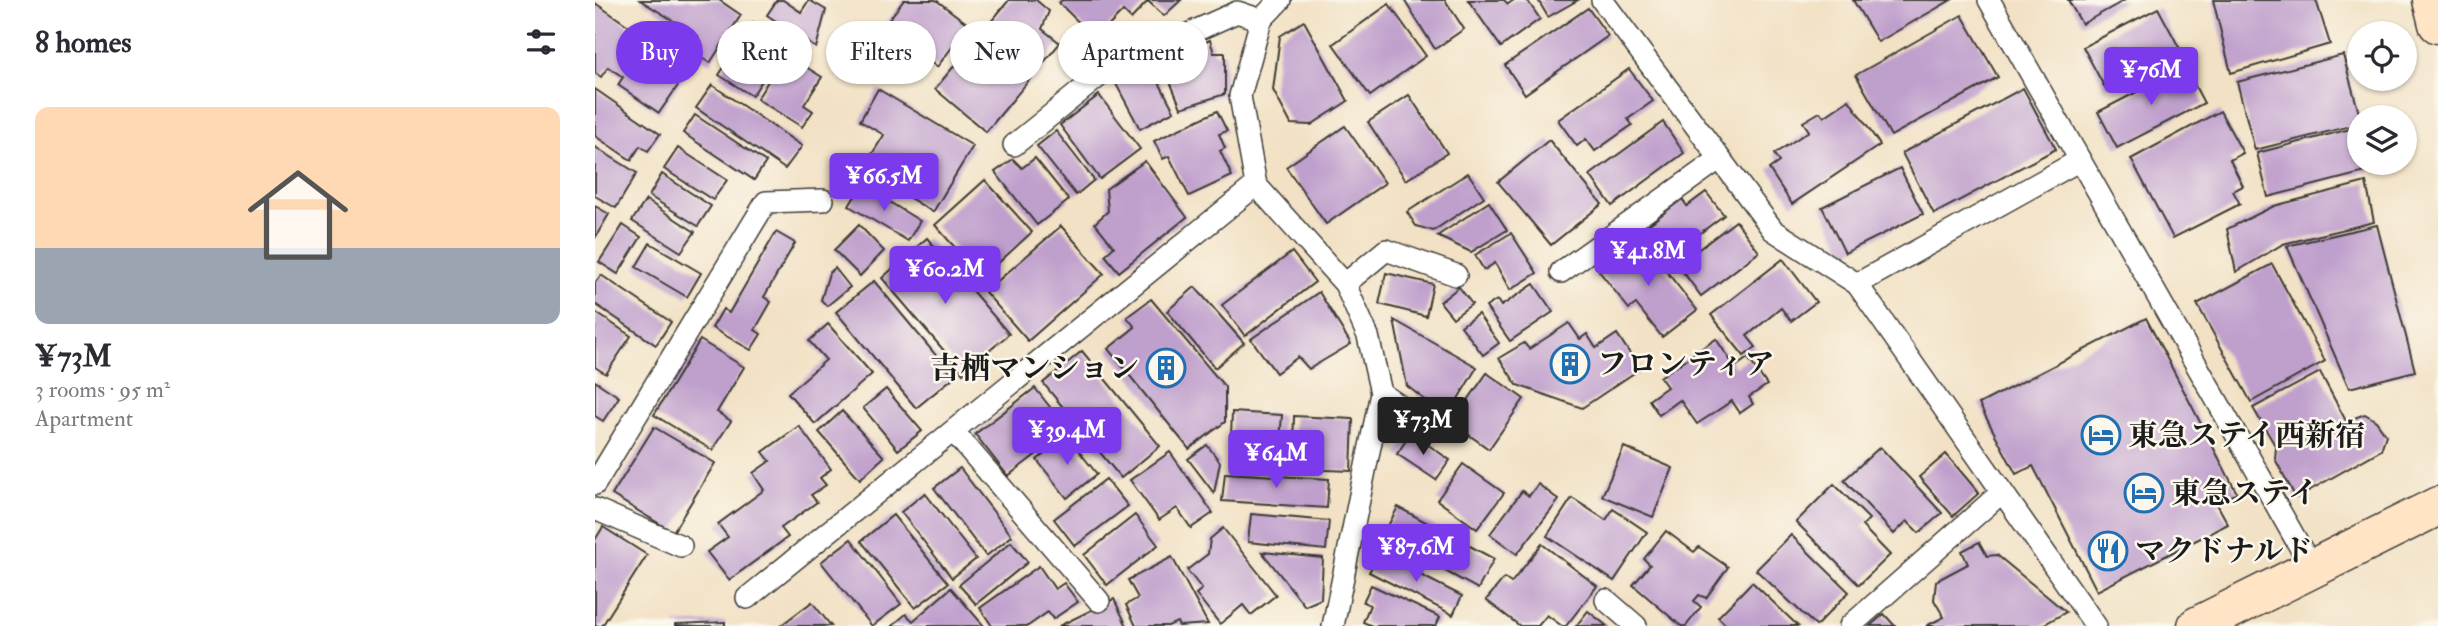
<!DOCTYPE html>
<html lang="en">
<head>
<meta charset="utf-8">
<style>
  body { margin:0; font-family:"IM FELL Double Pica","Noto Serif JP",serif; background:#f7f7f7; color:#2b2b33; height:100vh; display:flex; flex-direction:column; font-size:26px; white-space:nowrap }
  * { box-sizing:border-box; margin:0 }
  p { font-size:23px; color:#7c7c81 }
  .icon { flex:none; width:38px; height:38px; fill:none; stroke:currentColor; stroke-width:2; stroke-linecap:round; stroke-linejoin:round }
  .map { position:relative; flex:1; overflow:hidden }
  .panel { display:flex; flex-direction:column; background:#fff; width:595px }
  .panel>* { flex:none }
  .top-card { position:absolute; left:21px; top:21px; width:665px; height:63px; display:flex; gap:14px }
  .controls { position:absolute; left:1752px; top:21px; display:grid; gap:14px }
  .controls a { display:grid; place-items:center; width:70px; height:70px; border-radius:50%; background:#fff; box-shadow:0 2px 5px #0004; font-size:35px }
  .price { position:absolute; translate:-50% -60px; padding:0 16px; border-radius:7px; background:#7c3aed; color:#fff; font-size:23px; line-height:46px; filter:drop-shadow(0 2px 4px #0008) }
  .price::after { content:''; position:absolute; left:50%; top:42px; width:21px; height:16px; margin-left:-10px; background:inherit; clip-path:polygon(0 0,100% 0,50% 100%) }
  .price.on { background:#222; color:#fff }
  ul { padding:0; list-style:none }
  li { display:grid; align-content:center; gap:14px; height:371px; padding:0 35px }
  li span { display:grid; place-items:center; height:217px; border-radius:14px; color:#555 }
  li>.icon { margin-inline-start:auto }
  span .icon { width:126px; height:126px; fill:#fffc; stroke-width:1 }
  li b { font-size:30px }
  h2 { display:flex; justify-content:space-between; align-items:center; height:84px; padding:0 35px; font-size:30px }
  .chip { padding:0 24px; border-radius:32px; background:#fff; box-shadow:0 2px 5px #0004; font-size:24px; line-height:63px }
  .chip.on { background:#7c3aed; color:#fff }
  main { display:flex; flex:1; min-height:0 }
  .map>svg:first-child { display:block }
</style>
</head>
<body>
<main>
<section class="panel">
<h2>8 homes<svg class="icon" aria-label="filters" viewBox="0 0 24 24"><path d="M4 7h16M4 17h16"/><circle cx="9" cy="7" r="2"/><circle cx="15" cy="17" r="2"/></svg></h2>
<ul>
<li><span style="background:linear-gradient(#ffd9b3 65%,#9aa5b1 0)"><svg class="icon" aria-label="home" viewBox="0 0 24 24"><path d="M3 11l9-7 9 7M6 9v11h12V9"/></svg></span><div><b>¥73M</b><p>3 rooms · 95 m²</p><p>Apartment</p></div></li>
</ul>
</section>
<div class="map">
<svg width="1843" height="626" viewBox="0 0 1843 626">
  <rect width="100%" height="100%" fill="#fbf7ec"/>
  <filter id="ink" filterUnits="userSpaceOnUse"><feTurbulence type="fractalNoise" baseFrequency=".0143" numOctaves="2"/><feDisplacementMap in="SourceGraphic" scale="14" xChannelSelector="R" yChannelSelector="G"/><feConvolveMatrix kernelMatrix="1 2 1 2 8 2 1 2 1" color-interpolation-filters="sRGB"/></filter>
  <filter id="wash" filterUnits="userSpaceOnUse"><feTurbulence type="fractalNoise" baseFrequency=".00686" numOctaves="4" result="noise"/><feDisplacementMap in="SourceGraphic" scale="28" xChannelSelector="R" yChannelSelector="G"/><feGaussianBlur stdDeviation="1.57" result="paint"/><feColorMatrix in="noise" values="0 0 0 0 0 0 0 0 0 0 0 0 0 0 0 0 0 1.4 0 .05"/><feComposite in="paint" operator="in"/></filter>
  <g filter="url(#wash)">
    <rect width="100%" height="100%" fill="#f2e1c4"/>
    <g id="blocks">
      <g fill="#bf9fcc">
        <path d="M 45,0 L 124,0 L 146,15 L 115,63 L 94,50 L 103,36 Z"/>
        <path d="M 182,0 L 188,0 L 206,12 L 214,0 L 231,10 L 221,48 L 172,15 Z"/>
        <path d="M 309,0 L 341,0 L 374,25 L 342,67 L 289,26 Z"/>
        <path d="M 414,0 L 441,0 L 454,11 L 447,29 L 465,43 L 391,132 L 340,89 Z"/>
        <path d="M 467,0 L 586,0 L 569,16 L 553,1 L 536,19 L 528,11 L 501,39 L 464,3 Z"/>
        <path d="M 809,0 L 850,0 L 869,29 L 840,49 Z"/>
        <path d="M 873,0 L 909,0 L 913,4 L 919,0 L 932,0 L 945,19 L 906,47 Z"/>
        <path d="M 943,0 L 983,0 L 953,17 Z"/>
        <path d="M 1258,0 L 1356,0 L 1283,42 Z"/>
        <path d="M 1473,0 L 1530,0 L 1487,24 Z"/>
        <path d="M 1618,0 L 1721,0 L 1735,44 L 1636,73 Z"/>
        <path d="M 0,3 L 95,68 L 64,113 L 23,85 L 28,77 L 13,67 L 6,77 L 0,73 Z"/>
        <path d="M 794,4 L 831,56 L 775,96 L 738,44 Z"/>
        <path d="M 993,8 L 1013,36 L 930,94 L 910,65 Z"/>
        <path d="M 1563,8 L 1585,49 L 1510,88 L 1488,47 Z"/>
        <path d="M 1367,15 L 1403,77 L 1296,136 L 1261,75 Z"/>
        <path d="M 709,21 L 753,101 L 716,125 L 696,124 L 678,90 L 685,36 Z"/>
        <path d="M 158,23 L 170,30 L 168,37 L 188,49 L 157,96 L 124,75 Z"/>
        <path d="M 615,40 L 619,53 L 630,53 L 630,94 L 586,108 L 567,62 Z"/>
        <path d="M 190,54 L 227,77 L 209,105 L 218,111 L 207,127 L 162,99 Z"/>
        <path d="M 1748,55 L 1765,117 L 1764,124 L 1660,150 L 1642,82 Z"/>
        <path d="M 556,67 L 579,111 L 545,129 L 521,84 Z"/>
        <path d="M 1590,67 L 1609,103 L 1522,148 L 1503,112 Z"/>
        <path d="M 1034,69 L 1058,101 L 1033,119 L 1037,125 L 1000,151 L 991,139 L 982,146 L 963,120 Z"/>
        <path d="M 117,85 L 207,146 L 190,169 L 101,108 Z"/>
        <path d="M 1428,88 L 1461,149 L 1339,214 L 1307,153 Z"/>
        <path d="M 0,89 L 65,134 L 53,151 L 45,146 L 36,160 L 0,136 Z"/>
        <path d="M 283,89 L 378,146 L 338,212 L 292,184 L 299,173 L 274,159 L 289,135 L 265,121 Z"/>
        <path d="M 504,95 L 545,149 L 505,179 L 465,125 Z"/>
        <path d="M 814,95 L 852,153 L 811,180 L 773,122 Z"/>
        <path d="M 1254,100 L 1285,145 L 1197,204 L 1174,169 L 1184,162 L 1179,154 L 1214,131 L 1208,122 L 1225,112 L 1229,117 Z"/>
        <path d="M 622,111 L 632,131 L 624,134 L 630,148 L 625,151 L 637,176 L 594,196 L 574,156 L 568,159 L 559,141 Z"/>
        <path d="M 1625,111 L 1648,153 L 1635,160 L 1648,186 L 1638,191 L 1645,204 L 1578,238 L 1536,159 Z"/>
        <path d="M 100,115 L 171,162 L 159,180 L 88,133 Z"/>
        <path d="M 1068,122 L 1089,153 L 1017,206 L 995,175 Z"/>
        <path d="M 750,126 L 790,183 L 731,224 L 691,167 Z"/>
        <path d="M 1763,127 L 1764,163 L 1772,163 L 1774,171 L 1673,197 L 1662,153 Z"/>
        <path d="M 461,131 L 499,180 L 481,195 L 442,146 Z"/>
        <path d="M 954,140 L 1007,204 L 956,245 L 903,182 Z"/>
        <path d="M 0,147 L 42,173 L 21,208 L 0,196 Z"/>
        <path d="M 83,148 L 132,180 L 118,200 L 69,169 Z"/>
        <path d="M 440,158 L 474,200 L 442,225 L 400,172 L 418,159 L 427,168 Z"/>
        <path d="M 550,161 L 592,217 L 524,272 L 510,255 L 519,247 L 500,223 L 513,211 L 511,189 Z"/>
        <path d="M 1305,168 L 1328,214 L 1250,253 L 1227,207 Z"/>
        <path d="M 873,173 L 889,197 L 838,231 L 821,226 L 812,212 Z"/>
        <path d="M 67,174 L 116,206 L 103,226 L 54,196 Z"/>
        <path d="M 390,180 L 437,232 L 387,278 L 340,225 Z"/>
        <path d="M 1771,182 L 1779,222 L 1688,244 L 1641,272 L 1632,229 L 1679,206 Z"/>
        <path d="M 267,185 L 325,221 L 313,241 L 254,206 Z"/>
        <path d="M 1111,192 L 1129,215 L 1075,256 L 1052,226 L 1087,199 L 1092,206 Z"/>
        <path d="M 51,200 L 100,232 L 86,252 L 37,221 Z"/>
        <path d="M 894,202 L 912,230 L 876,252 L 842,236 Z"/>
        <path d="M 0,206 L 14,214 L 0,238 Z"/>
        <path d="M 1141,221 L 1164,252 L 1106,296 L 1083,265 Z"/>
        <path d="M 28,225 L 46,237 L 23,274 L 4,262 Z"/>
        <path d="M 264,225 L 289,251 L 265,276 L 239,250 Z"/>
        <path d="M 1782,225 L 1820,371 L 1754,388 L 1692,246 Z"/>
        <path d="M 466,226 L 509,274 L 433,341 L 390,292 Z"/>
        <path d="M 181,232 L 200,243 L 169,297 L 176,302 L 160,330 L 166,334 L 156,350 L 117,328 L 128,309 L 134,313 Z"/>
        <path d="M 916,233 L 942,273 L 915,290 L 900,263 L 889,270 L 880,255 Z"/>
        <path d="M 332,238 L 414,334 L 368,373 L 287,278 Z"/>
        <path d="M 1045,238 L 1102,310 L 1067,337 L 1041,304 L 1034,309 L 1004,271 Z"/>
        <path d="M 55,243 L 106,273 L 92,297 L 41,267 Z"/>
        <path d="M 697,252 L 720,282 L 650,336 L 627,305 Z"/>
        <path d="M 1188,259 L 1221,302 L 1196,321 L 1186,308 L 1152,336 L 1161,347 L 1149,356 L 1116,315 Z"/>
        <path d="M 1677,264 L 1730,361 L 1656,402 L 1602,304 Z"/>
        <path d="M 240,268 L 255,287 L 232,306 L 226,300 L 234,273 Z"/>
        <path d="M 791,273 L 838,284 L 831,316 L 784,304 Z"/>
        <path d="M 6,275 L 76,322 L 61,345 L 0,304 L 0,283 Z"/>
        <path d="M 279,281 L 359,377 L 321,408 L 241,312 Z"/>
        <path d="M 939,284 L 958,312 L 915,341 L 891,307 L 902,300 L 906,306 Z"/>
        <path d="M 600,287 L 649,343 L 620,368 L 572,311 Z"/>
        <path d="M 864,287 L 877,304 L 858,318 L 845,302 Z"/>
        <path d="M 724,292 L 756,344 L 714,369 L 703,357 L 681,373 L 656,339 Z"/>
        <path d="M 556,299 L 630,387 L 630,422 L 594,449 L 513,349 L 540,327 L 532,317 Z"/>
        <path d="M 0,312 L 36,336 L 11,374 L 0,367 Z"/>
        <path d="M 883,314 L 904,343 L 888,355 L 866,326 Z"/>
        <path d="M 1551,318 L 1642,493 L 1622,504 L 1633,524 L 1502,591 L 1438,466 L 1421,474 L 1384,404 Z"/>
        <path d="M 799,320 L 882,367 L 852,417 L 812,386 Z"/>
        <path d="M 974,323 L 985,339 L 992,334 L 1001,348 L 1022,334 L 1045,369 L 987,408 L 922,385 L 904,358 L 929,343 L 934,349 Z"/>
        <path d="M 233,324 L 277,374 L 220,424 L 193,393 L 231,360 L 214,341 Z"/>
        <path d="M 1121,339 L 1140,367 L 1153,358 L 1172,385 L 1154,397 L 1158,404 L 1145,413 L 1137,401 L 1102,424 L 1085,400 L 1064,415 L 1054,400 L 1072,387 L 1065,377 Z"/>
        <path d="M 105,340 L 149,367 L 122,412 L 136,421 L 117,450 L 59,415 Z"/>
        <path d="M 487,351 L 565,446 L 526,478 L 448,383 Z"/>
        <path d="M 1725,372 L 1751,421 L 1770,414 L 1781,421 L 1791,435 L 1786,450 L 1701,498 L 1680,459 L 1681,447 L 1658,408 Z"/>
        <path d="M 892,373 L 929,399 L 894,449 L 857,423 Z"/>
        <path d="M 0,381 L 24,397 L 8,421 L 0,416 Z"/>
        <path d="M 440,388 L 473,430 L 413,476 L 380,434 Z"/>
        <path d="M 291,389 L 327,431 L 303,450 L 268,408 Z"/>
        <path d="M 247,411 L 289,457 L 265,479 L 224,432 Z"/>
        <path d="M 637,412 L 687,415 L 683,465 L 635,461 Z"/>
        <path d="M 699,416 L 758,419 L 756,471 L 705,469 L 705,447 L 698,447 Z"/>
        <path d="M 204,426 L 236,469 L 225,478 L 231,485 L 216,495 L 222,502 L 186,528 L 193,537 L 134,580 L 112,552 L 133,537 L 123,524 L 169,490 L 158,473 L 175,461 L 168,452 Z"/>
        <path d="M 59,427 L 120,463 L 78,532 L 17,495 Z"/>
        <path d="M 816,433 L 855,460 L 841,480 L 802,454 Z"/>
        <path d="M 472,436 L 502,474 L 472,498 L 442,460 Z"/>
        <path d="M 612,445 L 625,462 L 619,493 L 593,459 Z"/>
        <path d="M 1029,447 L 1078,468 L 1058,517 L 1007,496 Z"/>
        <path d="M 1285,447 L 1347,513 L 1324,533 L 1312,521 L 1299,534 L 1249,480 Z"/>
        <path d="M 575,452 L 618,513 L 596,528 L 582,508 L 564,520 L 535,480 Z"/>
        <path d="M 1351,454 L 1384,493 L 1358,516 L 1324,477 Z"/>
        <path d="M 868,464 L 909,493 L 882,529 L 842,500 Z"/>
        <path d="M 365,468 L 417,536 L 391,556 L 339,488 Z"/>
        <path d="M 630,473 L 734,479 L 732,508 L 627,501 Z"/>
        <path d="M 511,479 L 533,506 L 480,546 L 459,519 Z"/>
        <path d="M 943,484 L 964,500 L 922,554 L 895,534 L 927,491 L 934,496 Z"/>
        <path d="M 1239,484 L 1274,519 L 1267,526 L 1295,555 L 1264,585 L 1201,522 Z"/>
        <path d="M 330,493 L 381,559 L 357,578 L 306,512 Z"/>
        <path d="M 977,498 L 1011,520 L 1018,509 L 1052,532 L 1019,581 L 952,536 Z"/>
        <path d="M 803,507 L 899,559 L 883,589 L 787,537 Z"/>
        <path d="M 656,514 L 734,521 L 731,550 L 653,542 Z"/>
        <path d="M 298,515 L 353,583 L 320,608 L 266,541 Z"/>
        <path d="M 540,515 L 563,545 L 512,585 L 489,555 Z"/>
        <path d="M 8,527 L 52,555 L 7,626 L 0,626 L 0,540 Z"/>
        <path d="M 628,528 L 681,595 L 656,615 L 648,605 L 625,624 L 601,594 L 607,589 L 592,570 L 613,554 L 615,539 Z"/>
        <path d="M 1071,531 L 1099,552 L 1104,547 L 1133,567 L 1111,598 L 1104,595 L 1099,601 L 1106,607 L 1091,626 L 1086,626 L 1038,585 L 1055,565 L 1049,559 Z"/>
        <path d="M 1196,535 L 1254,592 L 1221,626 L 1161,570 Z"/>
        <path d="M 256,539 L 306,604 L 277,626 L 226,562 Z"/>
        <path d="M 416,542 L 433,562 L 381,604 L 364,585 Z"/>
        <path d="M 1384,542 L 1392,556 L 1402,555 L 1471,612 L 1446,626 L 1331,626 L 1349,617 L 1339,600 L 1341,581 L 1373,564 L 1367,551 Z"/>
        <path d="M 947,544 L 1002,586 L 971,626 L 967,626 L 952,615 L 943,626 L 925,626 L 891,600 L 909,578 L 916,583 Z"/>
        <path d="M 667,552 L 728,558 L 726,599 L 710,606 Z"/>
        <path d="M 784,554 L 867,596 L 858,615 L 774,572 Z"/>
        <path d="M 577,557 L 613,624 L 584,626 L 582,622 L 573,626 L 541,626 L 531,605 L 543,598 L 533,580 Z"/>
        <path d="M 444,566 L 460,589 L 469,583 L 483,602 L 458,619 L 453,612 L 433,626 L 397,626 L 385,608 Z"/>
        <path d="M 1157,582 L 1203,626 L 1132,626 L 1123,617 Z"/>
        <path d="M 776,585 L 845,617 L 841,626 L 777,626 L 768,622 L 775,605 L 768,602 Z"/>
        <path d="M 356,588 L 389,626 L 297,626 L 311,614 L 318,621 Z"/>
        <path d="M 519,599 L 532,626 L 464,626 Z"/>
        <path d="M 217,602 L 236,626 L 185,626 Z"/>
        <path d="M 993,611 L 1012,626 L 981,626 Z"/>
        <path d="M 1289,614 L 1300,626 L 1275,626 Z"/>
        <path d="M 130,622 L 130,626 L 80,626 L 80,624 Z"/>
      </g>
    </g>
  </g>
  <g filter="url(#ink)">
    <use href="#blocks" fill-opacity="0" stroke="#3c3a35" stroke-width="2"/>
    <g fill="none" stroke-linecap="round" stroke-linejoin="round">
      <defs>
        <g id="service">
          <path d="M 685,0 L 666,20 L 645,96 L 661,185 L 750,284 L 773,336 L 786,393 L 738,626"/>
          <path d="M 1007,0 L 1178,230 L 1262,284 L 1501,626"/>
          <path d="M 1394,0 L 1717,568"/>
          <path d="M 419,145 L 509,72 L 642,12 L 666,20"/>
          <path d="M 966,272 L 1124,159"/>
          <path d="M 750,284 L 791,250 L 861,275"/>
          <path d="M 1262,284 L 1485,160"/>
          <path d="M 786,393 L 838,429"/>
          <path d="M 359,432 L 504,601"/>
          <path d="M 0,484 L 171,202 L 228,200"/>
          <path d="M 0,509 L 86,546"/>
          <path d="M 152,598 L 661,185"/>
          <path d="M 1011,600 L 1041,626"/>
          <path d="M 1255,626 L 1406,493"/>
        </g>
        <g id="secondary">
          <path d="M 1837,0 L 1843,24"/>
          <path d="M 1602,626 L 1843,506"/>
        </g>
      </defs>
      <use href="#service" stroke="#3c3a35" stroke-width="24"/>
      <use href="#secondary" stroke="#3c3a35" stroke-width="41"/>
      <use href="#service" stroke="#fff" stroke-width="21"/>
      <use href="#secondary" stroke="#ffe4c6" stroke-width="38"/>
    </g>
  </g>
  <defs>
    <symbol id="building-ring" viewBox="-11 -11 22 22"><circle r="9.5" fill="#fbf7ec" stroke="#1f6fb2" stroke-width="1.5"/><path d="M-4-6H4V6H1V3H-1V6H-4ZM-2.5-4.3h1.7v1.8h-1.7ZM.8-4.3h1.7v1.8H.8ZM-2.5-1h1.7V.8h-1.7ZM.8-1h1.7V.8H.8Z" fill="#1f6fb2"/></symbol>
    <symbol id="hotel-ring" viewBox="-11 -11 22 22"><circle r="9.5" fill="#fbf7ec" stroke="#1f6fb2" stroke-width="1.5"/><path d="M-6-4.5h1.5V1H6V5H4.5V3h-9V5H-6ZM-4 0a1.8 1.8 0 1 1 3.6 0ZM.5 0V-2.5h3Q6-2.5 6 0Z" fill="#1f6fb2"/></symbol>
    <symbol id="restaurant-ring" viewBox="-11 -11 22 22"><circle r="9.5" fill="#fbf7ec" stroke="#1f6fb2" stroke-width="1.5"/><path d="M-5-6h1v4h1v-4h1v4h1v-4h1v5L-1.5 .5V6h-2V.5L-5-1ZM5-6V6H3V1.5H1.5Q1.5-4 5-6Z" fill="#1f6fb2"/></symbol>
  </defs>
  <g fill-rule="evenodd">
    <use href="#building-ring" x="953" y="342" width="44" height="44"/>
    <use href="#building-ring" x="549" y="346" width="44" height="44"/>
    <use href="#hotel-ring" x="1484" y="413" width="44" height="44"/>
    <use href="#hotel-ring" x="1527" y="471" width="44" height="44"/>
    <use href="#restaurant-ring" x="1491" y="529" width="44" height="44"/>
  </g>
  <g text-anchor="middle" dominant-baseline="central" stroke-width="5" stroke-linejoin="round" paint-order="stroke">
    <g font-size="30" font-weight="bold" fill="#1c1c1c" stroke="#fbf7ec" text-anchor="start">
      <text x="1002" y="364">フロンティア</text>
      <text x="544" y="368" text-anchor="end">吉栖マンション</text>
      <text x="1533" y="435">東急ステイ西新宿</text>
      <text x="1576" y="493">東急ステイ</text>
      <text x="1540" y="551">マクドナルド</text>
    </g>
  </g>
</svg>
<div class="controls">
<a><svg class="icon" aria-label="locate" viewBox="0 0 24 24"><circle cx="12" cy="12" r="6"/><path d="M12 2v4M12 18v4M2 12h4M18 12h4"/></svg></a>
<a><svg class="icon" aria-label="layers" viewBox="0 0 24 24"><path d="M12 4l9 5-9 5-9-5zM3 14l9 5 9-5"/></svg></a>
</div>
<b class="price" style="left:1556px;top:107px">¥76M</b>
<b class="price" style="left:289px;top:213px">¥66.5M</b>
<b class="price" style="left:1053px;top:288px">¥41.8M</b>
<b class="price" style="left:350px;top:306px">¥60.2M</b>
<b class="price on" style="left:828px;top:457px">¥73M</b>
<b class="price" style="left:472px;top:467px">¥39.4M</b>
<b class="price" style="left:681px;top:490px">¥64M</b>
<b class="price" style="left:821px;top:584px">¥87.6M</b>
<div class="top-card">
<a class="chip on">Buy</a>
<a class="chip">Rent</a>
<a class="chip">Filters</a>
<a class="chip">New</a>
<a class="chip">Apartment</a>
</div>
</div>
</main>
</body>
</html>
